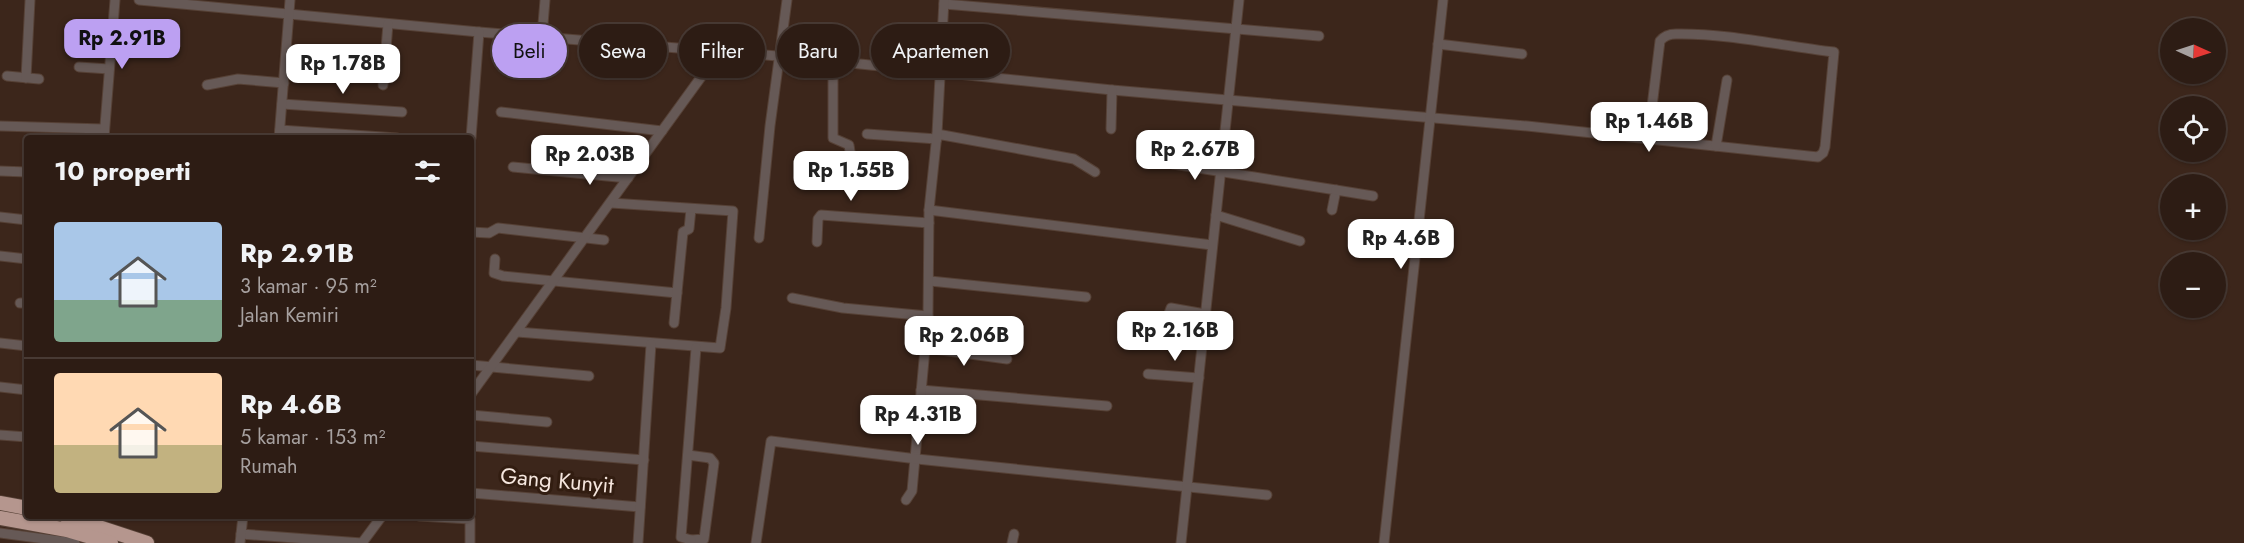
<!DOCTYPE html>
<html lang="id">
<head>
<meta charset="utf-8">
<style>
  body { margin:0; font-family:Jost,sans-serif; background:#392922; color:#f1f3f6; height:100vh; display:flex; flex-direction:column; font-size:22px; white-space:nowrap }
  * { box-sizing:border-box; margin:0 }
  p { font-size:20px; color:#a7a1a0 }
  .icon { flex:none; width:33px; height:33px; fill:none; stroke:currentColor; stroke-width:2; stroke-linecap:round; stroke-linejoin:round }
  .map { position:relative; flex:1; overflow:hidden }
  .sheet { position:absolute; left:24px; top:135px; width:450px; height:384px; display:flex; flex-direction:column; background:#2d1c14; border-radius:6px; box-shadow:0 2px 4px #0004,0 0 0 2px #483a34 }
  .sheet>* { flex:none }
  .banner { position:absolute; left:492px; top:24px; width:570px; height:54px; display:flex; gap:12px }
  .needle { width:39px; rotate:93deg }
  .tools { position:absolute; left:2160px; top:18px; display:grid; gap:12px }
  .tools a { display:grid; place-items:center; width:66px; height:66px; border-radius:50%; background:#2d1c14; box-shadow:0 2px 4px #0004,0 0 0 2px #483a34; font-size:30px }
  .price { position:absolute; translate:-50% -51px; padding:0 14px; border-radius:12px; background:#fff; color:#222; font-size:20px; line-height:39px; filter:drop-shadow(0 2px 3px #0008) }
  .price::after { content:''; position:absolute; left:50%; top:36px; width:18px; height:14px; margin-left:-9px; background:inherit; clip-path:polygon(0 0,100% 0,50% 100%) }
  .price.on { background:#bca0f2; color:#111 }
  ul { padding:0; list-style:none }
  li { display:flex; align-items:center; gap:18px; height:150px; padding:0 30px }
  li+li { border-top:2px solid #483a34 }
  li span { display:grid; place-items:center; flex:none; width:168px; height:120px; border-radius:6px; color:#555 }
  li>.icon { margin-inline-start:auto }
  span .icon { width:72px; height:72px; fill:#fffc; stroke-width:1 }
  li b { font-size:26px }
  h2 { display:flex; justify-content:space-between; align-items:center; height:72px; padding:0 30px; font-size:26px }
  .tag { padding:0 21px; border-radius:27px; background:#2d1c14; box-shadow:0 2px 4px #0004,0 0 0 2px #483a34; font-size:21px; line-height:54px }
  .tag.on { background:#bca0f2; color:#111 }
  .map>svg:first-child { display:block }
</style>
</head>
<body>
<div class="map">
<svg width="2244" height="543" viewBox="0 0 2244 543">
  <rect width="100%" height="100%" fill="#3c261b"/>
  <g fill="none" stroke-linecap="round" stroke-linejoin="round">
    <defs>
      <g id="minor">
        <path d="M 139,0 L 479,32 L 802,58 L 1112,90 L 1527,126 L 1818,157 L 1823,153 L 1825,147 L 1834,52 C 1782,46 1728,33 1676,34 C 1669,34 1664,36 1660,41 L 1648,139"/>
        <path d="M 944,4 L 1319,36"/>
        <path d="M 542,36 L 545,0"/>
        <path d="M 1438,44 L 1522,54"/>
        <path d="M 833,62 L 833,138 L 849,145 L 851,158"/>
        <path d="M 79,67 L 109,69"/>
        <path d="M 7,76 L 39,79"/>
        <path d="M 26,78 L 30,0"/>
        <path d="M 207,85 L 238,79 L 284,83"/>
        <path d="M 383,85 L 388,24"/>
        <path d="M 282,104 L 402,112"/>
        <path d="M 501,112 L 662,131"/>
        <path d="M 0,126 L 104,129"/>
        <path d="M 1111,129 L 1112,90"/>
        <path d="M 280,130 L 397,138"/>
        <path d="M 867,134 L 937,139"/>
        <path d="M 937,134 L 1074,159 L 1095,172"/>
        <path d="M 104,138 L 115,0"/>
        <path d="M 279,138 L 290,0"/>
        <path d="M 471,138 L 479,32"/>
        <path d="M 1716,146 L 1727,80"/>
        <path d="M 1173,164 L 1336,190 L 1332,210"/>
        <path d="M 513,167 L 628,178"/>
        <path d="M 0,171 L 27,172"/>
        <path d="M 1336,190 L 1373,196"/>
        <path d="M 929,210 L 1212,245"/>
        <path d="M 1216,215 L 1300,241"/>
        <path d="M 0,217 L 27,220"/>
        <path d="M 471,232 L 489,233 L 498,228 L 604,240"/>
        <path d="M 759,238 L 770,126 L 787,0"/>
        <path d="M 817,242 L 818,219 L 821,215 L 929,223"/>
        <path d="M 0,256 L 27,259"/>
        <path d="M 495,259 L 494,273 L 503,276 L 677,293"/>
        <path d="M 930,281 L 1086,297"/>
        <path d="M 792,298 L 843,308 L 928,316"/>
        <path d="M 20,303 L 27,303"/>
        <path d="M 674,323 L 683,232 L 689,229 L 691,209"/>
        <path d="M 1165,324 L 1171,308 L 1205,314"/>
        <path d="M 517,332 L 720,348 L 726,308 L 733,211 L 611,203"/>
        <path d="M 0,343 L 27,346"/>
        <path d="M 926,348 L 1007,359"/>
        <path d="M 471,365 L 589,376"/>
        <path d="M 1148,374 L 1199,378"/>
        <path d="M 0,387 L 27,390"/>
        <path d="M 921,390 L 1107,406"/>
        <path d="M 471,394 L 720,51"/>
        <path d="M 471,415 L 547,422"/>
        <path d="M 0,435 L 27,437"/>
        <path d="M 471,446 L 644,460"/>
        <path d="M 688,455 L 710,458 L 714,463 L 704,539 L 691,540"/>
        <path d="M 471,493 L 640,507"/>
        <path d="M 906,500 L 912,491 L 928,316 L 929,210 L 937,134 L 944,0"/>
        <path d="M 419,516 L 470,519 L 470,543"/>
        <path d="M 0,533 L 75,543"/>
        <path d="M 241,534 L 362,543"/>
        <path d="M 240,543 L 243,516"/>
        <path d="M 362,543 L 382,516"/>
        <path d="M 638,543 L 651,344"/>
        <path d="M 690,543 L 691,540 L 681,537 L 696,348"/>
        <path d="M 756,543 L 771,441 L 917,459 L 1267,495"/>
        <path d="M 1012,543 L 1014,534"/>
        <path d="M 1181,543 L 1239,0"/>
        <path d="M 1384,543 L 1443,0"/>
      </g>
      <g id="highway">
        <path d="M 0,503 L 27,508"/>
        <path d="M 65,516 L 147,543"/>
        <path d="M 0,518 L 67,530 L 111,543"/>
      </g>
    </defs>
    <use href="#minor" stroke="#564136" stroke-width="11"/>
    <use href="#highway" stroke="#564136" stroke-width="16"/>
    <use href="#minor" stroke="#665956" stroke-width="9"/>
    <use href="#highway" stroke="#b5968e" stroke-width="14"/>
  </g>
  <g text-anchor="middle" dominant-baseline="central" stroke-width="6" stroke-linejoin="round" paint-order="stroke">
    <g font-size="22" fill="#f5e6de" stroke="#321d11">
      <text transform="translate(557 480) rotate(5)">Gang Kunyit</text>
    </g>
  </g>
</svg>
<div class="tools">
<a><svg class="needle" viewBox="-14 -14 28 28"><path d="M0-13l5 13h-10z" fill="#e53935"/><path d="M0 13l5-13h-10z" fill="#a7a1a0"/></svg></a>
<a><svg class="icon" aria-label="locate" viewBox="0 0 24 24"><circle cx="12" cy="12" r="6"/><path d="M12 2v4M12 18v4M2 12h4M18 12h4"/></svg></a>
<a>+</a>
<a>−</a>
</div>
<b class="price on" style="left:122px;top:70px">Rp 2.91B</b>
<b class="price" style="left:343px;top:95px">Rp 1.78B</b>
<b class="price" style="left:1649px;top:153px">Rp 1.46B</b>
<b class="price" style="left:1195px;top:181px">Rp 2.67B</b>
<b class="price" style="left:590px;top:186px">Rp 2.03B</b>
<b class="price" style="left:851px;top:202px">Rp 1.55B</b>
<b class="price" style="left:1401px;top:270px">Rp 4.6B</b>
<b class="price" style="left:1175px;top:362px">Rp 2.16B</b>
<b class="price" style="left:964px;top:367px">Rp 2.06B</b>
<b class="price" style="left:918px;top:446px">Rp 4.31B</b>
<div class="banner">
<a class="tag on">Beli</a>
<a class="tag">Sewa</a>
<a class="tag">Filter</a>
<a class="tag">Baru</a>
<a class="tag">Apartemen</a>
</div>
<section class="sheet">
<h2>10 properti<svg class="icon" aria-label="filters" viewBox="0 0 24 24"><path d="M4 7h16M4 17h16"/><circle cx="9" cy="7" r="2"/><circle cx="15" cy="17" r="2"/></svg></h2>
<ul>
<li><span style="background:linear-gradient(#a9c7e8 65%,#7fa58c 0)"><svg class="icon" aria-label="home" viewBox="0 0 24 24"><path d="M3 11l9-7 9 7M6 9v11h12V9"/></svg></span><div><b>Rp 2.91B</b><p>3 kamar · 95 m²</p><p>Jalan Kemiri</p></div></li>
<li><span style="background:linear-gradient(#ffd9b3 60%,#c2b280 0)"><svg class="icon" aria-label="home" viewBox="0 0 24 24"><path d="M3 11l9-7 9 7M6 9v11h12V9"/></svg></span><div><b>Rp 4.6B</b><p>5 kamar · 153 m²</p><p>Rumah</p></div></li>
</ul>
</section>
</div>
</body>
</html>
